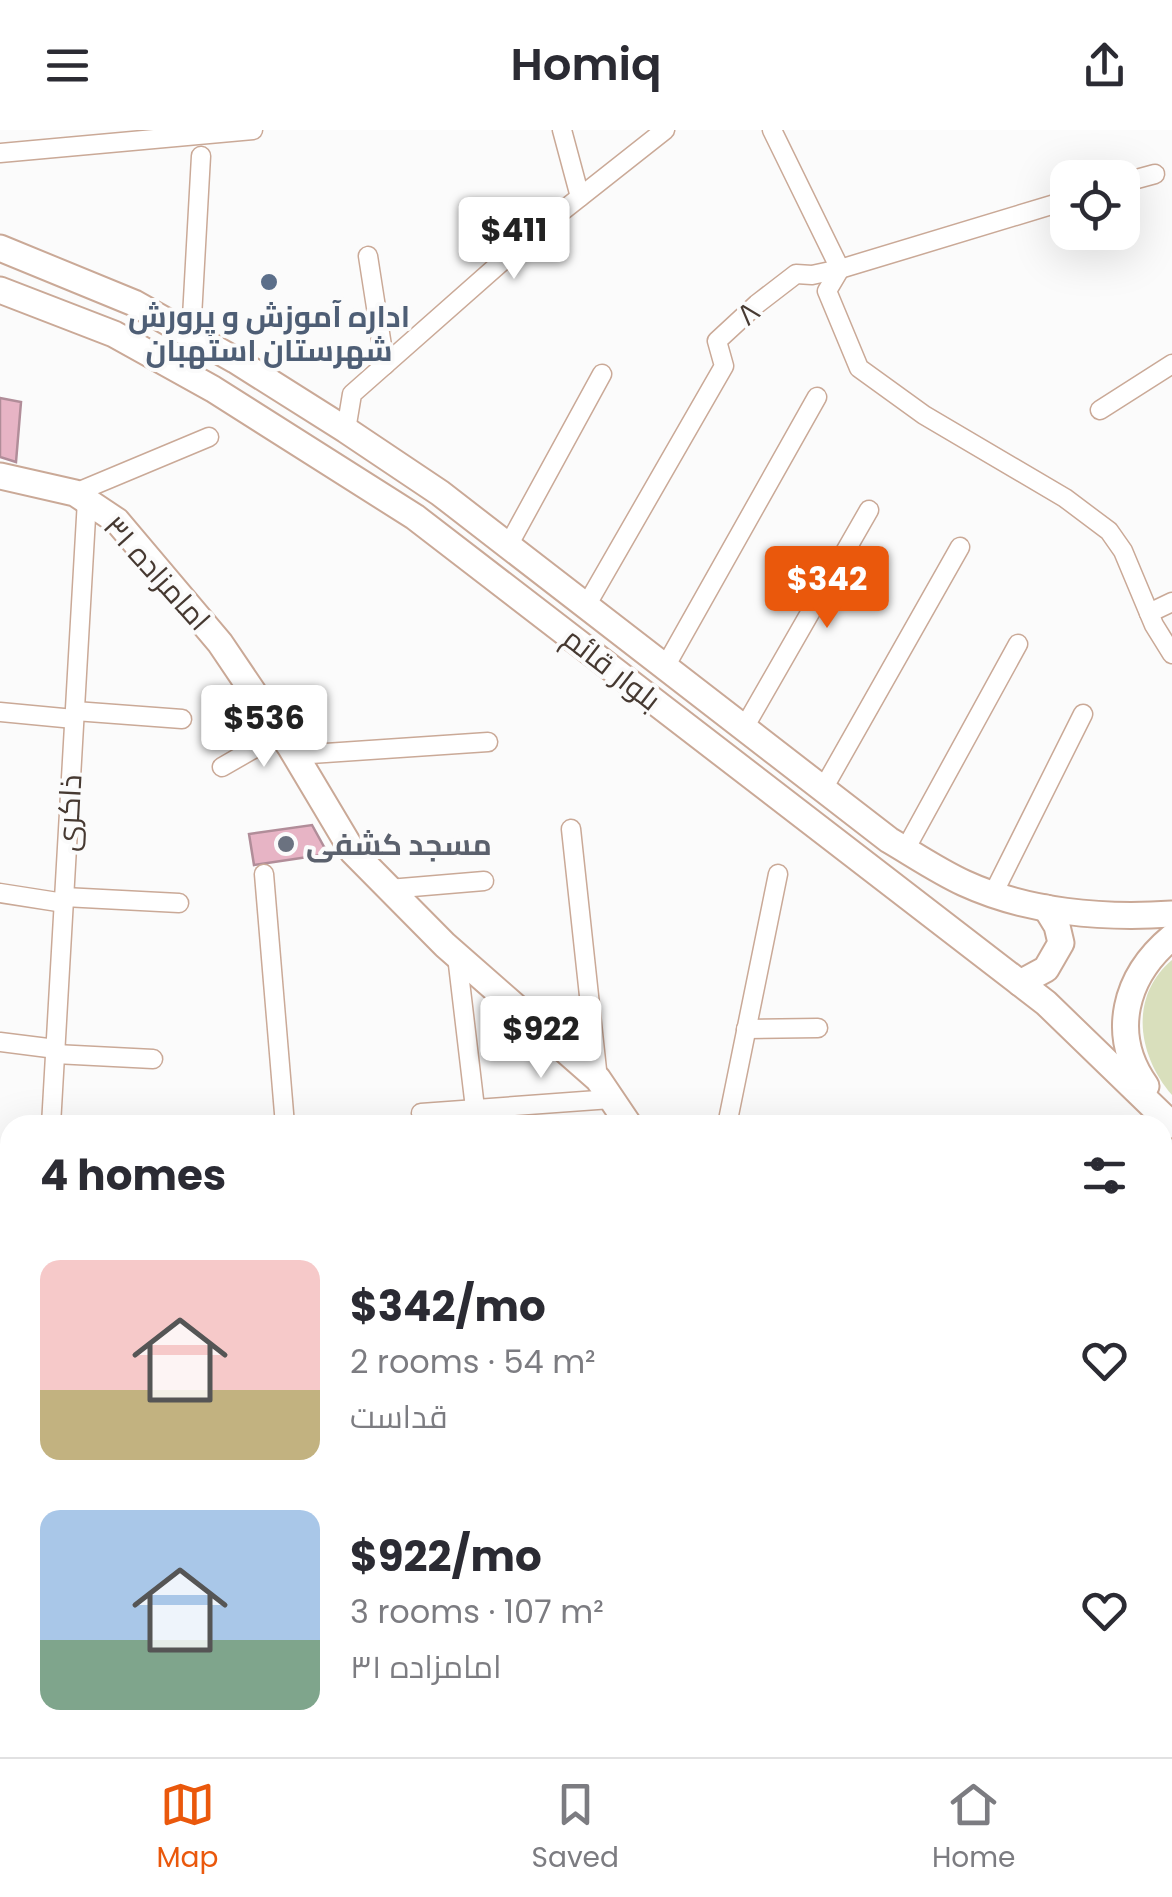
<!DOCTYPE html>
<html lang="en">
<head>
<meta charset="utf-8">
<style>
  body { margin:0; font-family:Poppins,Cairo,sans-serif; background:#f7f7f7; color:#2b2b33; height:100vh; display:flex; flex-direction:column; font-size:38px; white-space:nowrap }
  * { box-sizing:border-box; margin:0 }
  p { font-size:32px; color:#7c7c81 }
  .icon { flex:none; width:55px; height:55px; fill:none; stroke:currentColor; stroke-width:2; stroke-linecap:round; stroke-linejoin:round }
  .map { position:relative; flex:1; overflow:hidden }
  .details { position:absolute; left:0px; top:985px; width:1172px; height:642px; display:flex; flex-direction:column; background:#fff; border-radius:30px 30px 0 0; box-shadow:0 10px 40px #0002 }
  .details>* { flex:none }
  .tools { position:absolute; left:1050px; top:30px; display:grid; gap:20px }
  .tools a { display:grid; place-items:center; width:90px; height:90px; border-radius:20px; background:#fff; box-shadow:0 10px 40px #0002; font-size:50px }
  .price { position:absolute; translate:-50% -85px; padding:0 22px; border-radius:10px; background:#fff; color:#222; font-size:32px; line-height:65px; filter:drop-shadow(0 2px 5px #0008) }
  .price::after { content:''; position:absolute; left:50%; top:60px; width:30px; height:22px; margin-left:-15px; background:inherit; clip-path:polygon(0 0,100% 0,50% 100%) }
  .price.selected { background:#ea580c; color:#fff }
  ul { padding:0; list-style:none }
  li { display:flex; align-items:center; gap:30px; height:250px; padding:0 40px }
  li span { display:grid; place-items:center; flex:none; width:280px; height:200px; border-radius:20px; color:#555 }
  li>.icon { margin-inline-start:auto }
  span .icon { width:120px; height:120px; fill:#fffc; stroke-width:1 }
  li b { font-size:42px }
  h2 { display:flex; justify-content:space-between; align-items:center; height:120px; padding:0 40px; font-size:42px }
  header { display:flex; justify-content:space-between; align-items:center; height:130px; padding:0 40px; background:#fff; font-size:45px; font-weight:600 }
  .tab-bar { display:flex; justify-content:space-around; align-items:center; height:140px; border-top:2px solid #e1e1e2; background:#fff; font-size:28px; color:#7c7c81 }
  .tab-bar a { display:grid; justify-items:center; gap:5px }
  .tab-bar .selected { color:#ea580c }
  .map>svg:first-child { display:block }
</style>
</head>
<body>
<header><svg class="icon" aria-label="menu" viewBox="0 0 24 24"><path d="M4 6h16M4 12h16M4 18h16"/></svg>Homiq<svg class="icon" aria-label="share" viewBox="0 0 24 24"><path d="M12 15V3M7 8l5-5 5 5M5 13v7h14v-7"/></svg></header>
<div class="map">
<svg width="1172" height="1627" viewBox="0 0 1172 1627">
  <rect width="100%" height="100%" fill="#fbfbfb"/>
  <g fill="#d9dfbc">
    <path d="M 1172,830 L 1172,965 C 1138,926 1128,867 1172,830 Z"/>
    <path d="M 1172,1305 L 1172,1528 L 1163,1531 L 1162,1306 Z"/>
  </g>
  <g fill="#e7b4c5" stroke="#b18d99" stroke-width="2.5">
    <path d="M 0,268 L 21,272 L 16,332 L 0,327 Z"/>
    <path d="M 312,695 L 328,724 L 254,735 L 249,704 Z"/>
  </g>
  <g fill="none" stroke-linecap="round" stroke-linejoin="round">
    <defs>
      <g id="street">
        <path d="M 562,0 L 580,67"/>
        <path d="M 772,0 L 840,139"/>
        <path d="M 0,23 L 253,0"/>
        <path d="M 1122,53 L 1155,44"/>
        <path d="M 368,126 L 385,235"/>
        <path d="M 840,139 L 827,161 L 859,238 L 924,285 L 1065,368 L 1109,401 L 1123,421 L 1154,495 L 1172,524"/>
        <path d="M 191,205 L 201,26"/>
        <path d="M 1100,280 L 1172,234"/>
        <path d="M 346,300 L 352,264 L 532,105 L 665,0"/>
        <path d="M 75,363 L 209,307"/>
        <path d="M 508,416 L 602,244"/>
        <path d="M 586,476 L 724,236 L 717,211 L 757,174 L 796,144 L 812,145 L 840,139 L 1068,70"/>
        <path d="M 1149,483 L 1172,472"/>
        <path d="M 665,537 L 817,267"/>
        <path d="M 75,581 L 182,589"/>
        <path d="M 0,582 L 74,589"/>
        <path d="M 744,598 L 869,380"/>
        <path d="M 296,625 L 488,612"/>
        <path d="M 222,637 L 281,603"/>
        <path d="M 823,659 L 960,417"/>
        <path d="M 571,699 L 598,949"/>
        <path d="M 905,720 L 1018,514"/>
        <path d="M 264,744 L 285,995"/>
        <path d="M 389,759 L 484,751"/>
        <path d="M 994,762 L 1083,584"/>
        <path d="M 0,763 L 64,773"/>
        <path d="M 64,767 L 179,773"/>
        <path d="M 457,826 L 477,995"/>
        <path d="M 746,899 L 818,898"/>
        <path d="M 0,912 L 56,919"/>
        <path d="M 55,924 L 153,929"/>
        <path d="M 421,983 L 611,969"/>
        <path d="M 51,995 L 87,370"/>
        <path d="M 727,995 L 778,744"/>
        <path d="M 1162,1200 L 1172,1198"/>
        <path d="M 5,1250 L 10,1250"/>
        <path d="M 1162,1300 L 1172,1298"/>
        <path d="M 0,1400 L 10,1399"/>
        <path d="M 76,1627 L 76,1618"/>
        <path d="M 418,1627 L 419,1618"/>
        <path d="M 685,1627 L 686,1618"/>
      </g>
      <g id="secondary">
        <path d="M 0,118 L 134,173 L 235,230 L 346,300 L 440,363 L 889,710 C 913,724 938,741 964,753 C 1027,782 1103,789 1172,784"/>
        <path d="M 0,160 L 114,204 L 213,259 L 415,387 L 1046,873 L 1172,995"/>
        <path d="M 0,346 L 75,363 L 117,391 L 220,513 L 291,618 L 353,722 L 445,815 L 598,949 L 629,995"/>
        <path d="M 1020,853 L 1046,839 L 1061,813 L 1057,796 L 1046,778"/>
        <path d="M 1146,956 C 1109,904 1125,846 1172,807"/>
        <path d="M 0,1083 L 10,1085"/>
        <path d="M 1162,1556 L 1172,1553"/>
        <path d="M 0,1612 L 10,1612"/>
        <path d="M 764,1618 L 880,1625"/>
        <path d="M 969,1618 L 971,1627"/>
      </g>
    </defs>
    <use href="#street" stroke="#caa997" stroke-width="21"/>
    <use href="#secondary" stroke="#caa997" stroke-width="29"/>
    <use href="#street" stroke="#fff" stroke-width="18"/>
    <use href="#secondary" stroke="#fff" stroke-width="25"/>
  </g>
  <circle fill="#5c6f8a" stroke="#fbfbfb" stroke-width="4" cx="269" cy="152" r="10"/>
  <circle fill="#6b7280" stroke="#fbfbfb" stroke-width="4" cx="286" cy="714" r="10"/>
  <g text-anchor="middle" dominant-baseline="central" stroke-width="8" stroke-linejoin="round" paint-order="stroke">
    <g font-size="30" fill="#463931" stroke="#fbfbfb">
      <text transform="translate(748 183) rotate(-41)">۸</text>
      <text transform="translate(157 443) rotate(48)">امامزاده ۳۱</text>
      <text transform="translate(612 539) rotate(38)">بلوار قائم</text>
      <text transform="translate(69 683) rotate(-87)">ذاکری</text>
    </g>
    <g font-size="30" font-weight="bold" fill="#4e5e75" stroke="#fbfbfb">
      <text x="269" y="186">اداره آموزش و پرورش<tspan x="269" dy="34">شهرستان استهبان</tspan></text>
    </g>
    <g font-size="30" font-weight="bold" fill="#5b616d" stroke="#fbfbfb" text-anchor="start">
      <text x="306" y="714">مسجد کشفی</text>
    </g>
  </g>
</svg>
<div class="tools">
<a><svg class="icon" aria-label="locate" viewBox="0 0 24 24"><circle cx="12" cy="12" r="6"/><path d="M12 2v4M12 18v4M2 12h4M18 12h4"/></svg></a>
</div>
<b class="price" style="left:514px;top:152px">$411</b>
<b class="price selected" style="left:827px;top:501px">$342</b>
<b class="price" style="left:264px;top:640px">$536</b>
<b class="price" style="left:541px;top:951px">$922</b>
<section class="details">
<h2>4 homes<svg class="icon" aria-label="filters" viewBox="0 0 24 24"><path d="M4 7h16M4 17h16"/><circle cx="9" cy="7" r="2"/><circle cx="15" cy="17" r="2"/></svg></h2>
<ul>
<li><span style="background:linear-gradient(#f6c9c9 65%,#c2b280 0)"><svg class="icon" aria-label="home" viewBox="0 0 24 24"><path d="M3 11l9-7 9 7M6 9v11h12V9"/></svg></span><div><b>$342/mo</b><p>2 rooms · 54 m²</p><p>قداست</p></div><svg class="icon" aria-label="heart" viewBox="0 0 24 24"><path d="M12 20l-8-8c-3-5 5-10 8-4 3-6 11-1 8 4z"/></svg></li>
<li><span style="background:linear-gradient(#a9c7e8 65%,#7fa58c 0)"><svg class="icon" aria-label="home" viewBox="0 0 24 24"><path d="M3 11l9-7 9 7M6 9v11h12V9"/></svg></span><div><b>$922/mo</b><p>3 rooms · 107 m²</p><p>امامزاده ۳۱</p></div><svg class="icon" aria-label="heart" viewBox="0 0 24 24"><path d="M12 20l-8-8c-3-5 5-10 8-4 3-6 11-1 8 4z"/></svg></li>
</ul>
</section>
</div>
<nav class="tab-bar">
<a class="selected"><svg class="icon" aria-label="map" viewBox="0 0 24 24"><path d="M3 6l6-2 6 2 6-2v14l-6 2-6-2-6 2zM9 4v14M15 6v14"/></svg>Map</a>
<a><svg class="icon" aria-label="saved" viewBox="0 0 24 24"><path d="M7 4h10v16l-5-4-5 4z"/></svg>Saved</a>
<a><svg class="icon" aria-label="home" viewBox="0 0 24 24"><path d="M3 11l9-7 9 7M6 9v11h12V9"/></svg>Home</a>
</nav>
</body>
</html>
